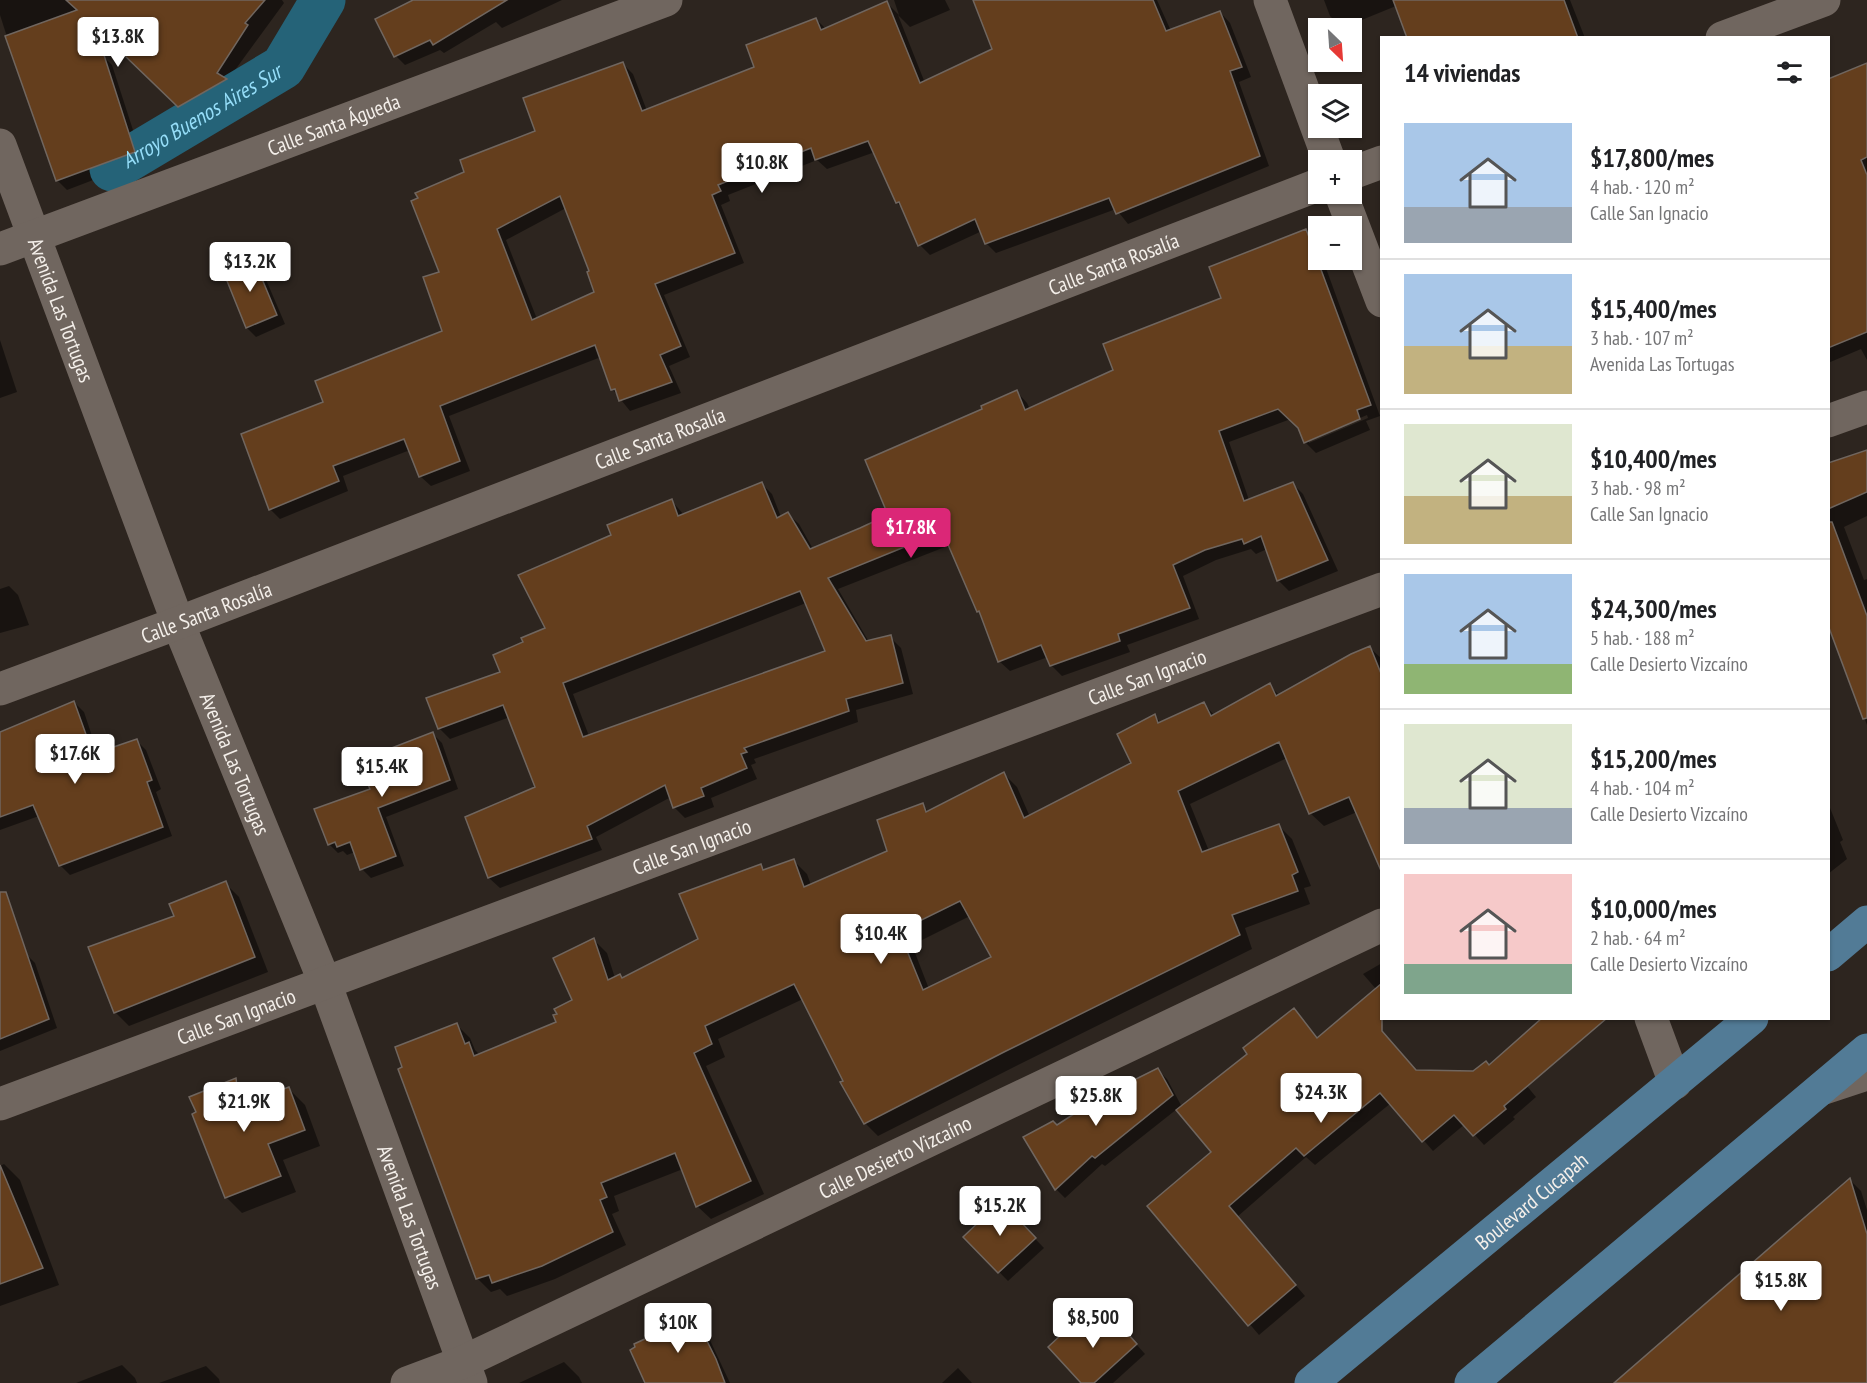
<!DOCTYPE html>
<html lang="es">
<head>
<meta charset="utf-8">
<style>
  body { margin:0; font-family:"PT Sans Narrow",sans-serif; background:#f2f2f2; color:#202124; height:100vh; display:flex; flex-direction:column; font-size:22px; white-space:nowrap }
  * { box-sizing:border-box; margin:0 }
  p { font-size:20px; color:#757577 }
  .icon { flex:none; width:33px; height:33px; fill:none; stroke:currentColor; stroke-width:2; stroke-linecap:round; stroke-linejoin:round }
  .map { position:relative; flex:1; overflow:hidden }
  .sheet { position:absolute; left:1380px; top:36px; width:450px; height:984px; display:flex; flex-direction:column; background:#fff; border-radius:0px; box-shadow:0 2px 4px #0004 }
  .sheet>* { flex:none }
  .needle { width:39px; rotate:155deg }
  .fabs { position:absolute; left:1308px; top:18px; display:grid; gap:12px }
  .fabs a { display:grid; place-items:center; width:54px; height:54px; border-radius:0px; background:#fff; box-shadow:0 2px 4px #0004; font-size:30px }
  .price { position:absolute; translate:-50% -51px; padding:0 14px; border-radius:6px; background:#fff; color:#222; font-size:20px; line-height:39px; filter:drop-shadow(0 2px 3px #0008) }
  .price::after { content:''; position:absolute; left:50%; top:36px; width:18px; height:14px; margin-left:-9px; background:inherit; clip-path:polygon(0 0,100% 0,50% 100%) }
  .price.selected { background:#db2777; color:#fff }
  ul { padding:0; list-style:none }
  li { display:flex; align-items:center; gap:18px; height:150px; padding:0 24px }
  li+li { border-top:2px solid #e0e0e0 }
  li span { display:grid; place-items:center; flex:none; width:168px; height:120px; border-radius:0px; color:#555 }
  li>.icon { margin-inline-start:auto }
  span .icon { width:72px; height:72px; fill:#fffc; stroke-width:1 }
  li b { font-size:26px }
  h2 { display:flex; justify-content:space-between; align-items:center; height:72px; padding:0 24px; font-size:26px }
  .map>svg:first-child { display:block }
</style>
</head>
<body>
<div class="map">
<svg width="1867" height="1383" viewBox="0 0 1867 1383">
  <rect width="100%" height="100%" fill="#2d251f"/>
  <g fill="#0007" fill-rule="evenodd">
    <path d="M 0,0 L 76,0 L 87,29 L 8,40 L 0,15 Z"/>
    <path d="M 141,0 L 282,0 L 284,3 L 227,81 L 235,89 L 189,116 L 119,48 Z"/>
    <path d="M 416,0 L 562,0 L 502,28 L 496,22 L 444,53 L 440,50 L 405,65 L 396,56 Z"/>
    <path d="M 894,0 L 945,0 L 950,10 L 910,27 L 898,15 L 925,83 L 994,50 L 1035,0 L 1157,0 L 1171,31 L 1220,12 L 1230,23 L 1251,77 L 1239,82 L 1269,166 L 1128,224 L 1116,209 L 996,253 L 986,243 L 982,231 L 930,255 L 920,245 L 905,211 L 897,203 L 875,152 L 827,169 L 817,160 L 728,195 L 730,201 L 721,205 L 744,263 L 664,295 L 690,357 L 669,366 L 681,393 L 630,411 L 613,390 L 601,357 L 449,416 L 470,471 L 431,486 L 420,476 L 410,450 L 343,476 L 348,491 L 280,519 L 270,509 L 325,403 L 444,332 L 441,273 L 466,172 L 537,132 L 623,64 L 633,74 L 647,111 L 755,68 L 816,19 L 826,29 L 887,3 L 899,15 ZM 566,208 L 591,272 L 596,292 L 537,319 L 506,240 Z"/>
    <path d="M 1324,0 L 1570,0 L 1585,38 L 1409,38 L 1396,6 L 1342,28 L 1330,16 Z"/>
    <path d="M 103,56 L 112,65 L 143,161 L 67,190 L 58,181 L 26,92 Z"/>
    <path d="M 1867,65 L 1867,360 L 1861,349 L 1828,363 L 1828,80 Z"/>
    <path d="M 1305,231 L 1316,242 L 1318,248 L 1318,260 L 1323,260 L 1380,416 L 1366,421 L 1370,430 L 1316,453 L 1305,442 L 1296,417 L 1229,442 L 1249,500 L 1293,484 L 1303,494 L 1338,571 L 1289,591 L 1278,580 L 1267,549 L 1256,554 L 1251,549 L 1216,560 L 1183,576 L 1199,619 L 1127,645 L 1130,652 L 1062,676 L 1051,665 L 1048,657 L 1010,671 L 999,661 L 982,615 L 978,611 L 950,545 L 838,589 L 869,642 L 890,637 L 901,648 L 913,694 L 856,710 L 858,722 L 754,759 L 756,763 L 751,765 L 757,779 L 711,798 L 714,807 L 685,818 L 674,807 L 671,797 L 596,837 L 602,850 L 500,888 L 489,878 L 537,788 L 510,717 L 450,739 L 440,729 L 428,699 L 502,673 L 525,643 L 547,629 L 613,536 L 672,501 L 684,515 L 761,483 L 772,494 L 781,517 L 788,514 L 799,524 L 813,549 L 890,516 L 984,410 L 1017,392 L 1027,403 L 1030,409 L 1115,371 L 1223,299 ZM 1367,415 L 1368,418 L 1309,443 L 1309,440 ZM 806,603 L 827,652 L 589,736 L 573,694 Z"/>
    <path d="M 252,259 L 261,268 L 285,324 L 256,337 L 247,328 Z"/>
    <path d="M 0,340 L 17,392 L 0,398 Z"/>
    <path d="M 1867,452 L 1867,516 L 1844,527 L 1864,580 L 1867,579 L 1867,725 L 1828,621 L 1828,464 Z"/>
    <path d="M 9,586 L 18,595 L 29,625 L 0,633 L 0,589 Z"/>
    <path d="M 1370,648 L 1382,659 L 1382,868 L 1357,812 L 1324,826 L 1310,813 L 1287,758 L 1190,804 L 1209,851 L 1278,825 L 1292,839 L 1311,886 L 1304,888 L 1310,904 L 1245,928 L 1252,949 L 1018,1065 L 878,1136 L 865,1123 L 803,999 L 718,1039 L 725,1057 L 706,1066 L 764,1194 L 711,1219 L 697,1206 L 683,1169 L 614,1196 L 619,1211 L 612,1214 L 626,1245 L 555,1279 L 507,1296 L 500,1289 L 491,1292 L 477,1278 L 457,1025 L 470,1038 L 475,1050 L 480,1055 L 558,1022 L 574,1001 L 594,940 L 607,953 L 615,978 L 623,979 L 700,940 L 761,866 L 765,870 L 794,861 L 807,874 L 811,885 L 889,852 L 922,805 L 929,812 L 1004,774 L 1017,787 L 1030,817 L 1133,763 L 1155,716 L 1161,723 L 1204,704 L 1215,716 L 1269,685 L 1280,696 ZM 970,916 L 993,958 L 929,989 L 912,945 Z"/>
    <path d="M 74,702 L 84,712 L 98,754 L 136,740 L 146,750 L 161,789 L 156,792 L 172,836 L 70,875 L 60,865 L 39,816 L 0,830 L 0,732 Z"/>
    <path d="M 433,734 L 442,743 L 458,789 L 386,817 L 404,866 L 371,878 L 362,869 L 355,852 L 347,855 L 343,851 L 338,853 L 329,844 L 372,790 Z"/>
    <path d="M 1828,803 L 1843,840 L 1840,842 L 1847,859 L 1828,874 Z"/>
    <path d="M 225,883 L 239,897 L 268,972 L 129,1026 L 115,1012 L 176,917 Z"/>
    <path d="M 26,954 L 35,963 L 57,1028 L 0,1051 L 0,965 Z"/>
    <path d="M 1382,963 L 1382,996 L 1363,974 Z"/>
    <path d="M 1294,1010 L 1318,1039 L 1416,1071 L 1473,1073 L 1490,1067 L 1511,1067 L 1536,1097 L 1513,1117 L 1515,1119 L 1484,1145 L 1465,1124 L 1433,1151 L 1391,1103 L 1315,1165 L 1306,1157 L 1237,1217 L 1305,1296 L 1259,1335 L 1149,1206 L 1213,1152 L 1177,1109 L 1105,1166 L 1102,1164 L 1065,1198 L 1056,1189 L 1057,1127 L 1158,1070 L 1167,1079 L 1182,1107 L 1249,1054 Z"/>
    <path d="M 236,1080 L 255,1101 L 289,1089 L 305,1105 L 320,1146 L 283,1160 L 296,1192 L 242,1213 L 226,1197 Z"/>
    <path d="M 4,1164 L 20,1180 L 59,1285 L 0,1306 L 0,1166 Z"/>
    <path d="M 1850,1180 L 1861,1191 L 1867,1210 L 1867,1383 L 1617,1383 Z"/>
    <path d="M 1001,1203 L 1044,1248 L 1008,1281 L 965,1237 Z"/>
    <path d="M 691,1311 L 701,1321 L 730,1383 L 647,1383 L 662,1333 Z"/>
    <path d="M 1119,1325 L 1145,1354 L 1113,1383 L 1083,1383 L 1087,1337 Z"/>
    <path d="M 564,1362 L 579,1377 L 582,1383 L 519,1383 Z"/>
    <path d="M 122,1365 L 135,1378 L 137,1383 L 76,1383 Z"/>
    <path d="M 206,1366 L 219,1379 L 220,1383 L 159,1383 Z"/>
    <path d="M 958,1368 L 972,1383 L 942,1383 Z"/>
  </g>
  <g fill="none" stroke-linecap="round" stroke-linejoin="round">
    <path stroke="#256378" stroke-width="45" id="s1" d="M 112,169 L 283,67 L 323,0"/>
  </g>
  <g fill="#643e1d" stroke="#70665f" stroke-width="1.5" fill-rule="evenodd">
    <path d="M 66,0 L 265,0 L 245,23 L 248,25 L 217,73 L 227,79 L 178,107 L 95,27 L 135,152 L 56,181 L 5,36 L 77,10 Z"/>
    <path d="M 413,0 L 507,0 L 433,45 L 430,40 L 394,57 L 375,19 Z"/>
    <path d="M 973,0 L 1153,0 L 1166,31 L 1220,11 L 1242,67 L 1230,71 L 1260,156 L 1116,214 L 1109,198 L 985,244 L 975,219 L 918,246 L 899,202 L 896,203 L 868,141 L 815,160 L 811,148 L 718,185 L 721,191 L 712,195 L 735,253 L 655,284 L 681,346 L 660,355 L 672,382 L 619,401 L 615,389 L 611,390 L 595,345 L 440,406 L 460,461 L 419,477 L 404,439 L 333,466 L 339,481 L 269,510 L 241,434 L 323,402 L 315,381 L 442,331 L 423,277 L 439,272 L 411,201 L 418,198 L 415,193 L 464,172 L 460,160 L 535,131 L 523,98 L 623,62 L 642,111 L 754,67 L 746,45 L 816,18 L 821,30 L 887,1 L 920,83 L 992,49 ZM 560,196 L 589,271 L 587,272 L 594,292 L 532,320 L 497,229 Z"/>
    <path d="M 1393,0 L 1564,0 L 1578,38 L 1407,38 Z"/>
    <path d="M 1867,63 L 1867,157 L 1861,160 L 1867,175 L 1867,332 L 1828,348 L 1828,79 Z"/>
    <path d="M 1306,229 L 1371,405 L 1357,410 L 1360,419 L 1304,443 L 1298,428 L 1278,409 L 1219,431 L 1244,501 L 1293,482 L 1328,560 L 1277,581 L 1261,536 L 1244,544 L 1242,539 L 1205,550 L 1173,565 L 1190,608 L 1118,634 L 1120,641 L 1050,666 L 1041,645 L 998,662 L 979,611 L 977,612 L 943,533 L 902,548 L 828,578 L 866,641 L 891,635 L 903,683 L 846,699 L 849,711 L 744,748 L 747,752 L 741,754 L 747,768 L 701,788 L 704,796 L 673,808 L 665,785 L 587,826 L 592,839 L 488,878 L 465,817 L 535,787 L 503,705 L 438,729 L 426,698 L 500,672 L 493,655 L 523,642 L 521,638 L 545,628 L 518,575 L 611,535 L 607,525 L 672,499 L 678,516 L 762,482 L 777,518 L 788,512 L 810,549 L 860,528 L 888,515 L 865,460 L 982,409 L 981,406 L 1017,390 L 1025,410 L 1113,370 L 1103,344 L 1221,298 L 1209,267 ZM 800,591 L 825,651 L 583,737 L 563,683 Z"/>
    <path d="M 253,257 L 277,315 L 246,328 L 223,271 Z"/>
    <path d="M 1867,450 L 1867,492 L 1828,509 L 1828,463 Z"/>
    <path d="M 1828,522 L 1832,522 L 1867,616 L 1867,718 L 1863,719 L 1828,625 Z"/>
    <path d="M 1370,646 L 1382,676 L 1382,873 L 1349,797 L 1309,814 L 1279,742 L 1178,791 L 1202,852 L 1279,824 L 1298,872 L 1292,875 L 1298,891 L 1232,915 L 1240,935 L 1004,1052 L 864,1124 L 840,1082 L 843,1081 L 794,984 L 705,1026 L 712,1044 L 694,1053 L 751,1181 L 696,1207 L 675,1153 L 601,1183 L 607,1197 L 600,1200 L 613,1232 L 542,1266 L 492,1283 L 489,1275 L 476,1279 L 398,1069 L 402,1067 L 395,1047 L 457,1023 L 465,1044 L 469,1042 L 474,1056 L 556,1022 L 553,1015 L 557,1014 L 554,1009 L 572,1000 L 553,958 L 594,938 L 608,980 L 620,974 L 622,978 L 698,939 L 679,894 L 761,864 L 763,870 L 794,859 L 804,887 L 887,851 L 877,820 L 923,803 L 926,812 L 1004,772 L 1024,818 L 1131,763 L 1117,734 L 1155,714 L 1158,723 L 1204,702 L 1211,716 L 1270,683 L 1276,696 L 1351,654 ZM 960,901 L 991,957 L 923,990 L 899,931 Z"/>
    <path d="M 74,701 L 93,754 L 137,739 L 152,780 L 147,782 L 163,827 L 59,866 L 33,805 L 0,817 L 0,732 Z"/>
    <path d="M 433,732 L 450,780 L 378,808 L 396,856 L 360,870 L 350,842 L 337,847 L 335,842 L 328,845 L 314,809 L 370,789 L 358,761 Z"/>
    <path d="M 226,881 L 255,957 L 114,1013 L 88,947 L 174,916 L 169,904 Z"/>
    <path d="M 0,892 L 6,892 L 49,1019 L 0,1039 Z"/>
    <path d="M 1382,983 L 1382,1031 L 1416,1070 L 1473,1071 L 1486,1061 L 1489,1065 L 1542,1018 L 1607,1018 L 1504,1106 L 1506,1109 L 1473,1136 L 1454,1115 L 1422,1142 L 1380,1093 L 1304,1156 L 1296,1148 L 1229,1206 L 1296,1285 L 1248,1326 L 1147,1206 L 1211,1152 L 1176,1110 L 1247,1054 L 1243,1048 L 1294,1008 L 1317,1038 Z"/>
    <path d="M 1158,1068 L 1173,1095 L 1095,1158 L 1092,1156 L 1055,1190 L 1023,1137 L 1053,1121 L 1057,1125 L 1100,1097 Z"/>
    <path d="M 236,1078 L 238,1094 L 247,1091 L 251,1101 L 289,1087 L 305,1130 L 268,1144 L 281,1176 L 225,1198 L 192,1114 L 196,1112 L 189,1097 Z"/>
    <path d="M 0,1165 L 43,1268 L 0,1284 Z"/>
    <path d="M 1850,1178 L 1867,1234 L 1867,1383 L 1614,1383 Z"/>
    <path d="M 1001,1201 L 1036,1238 L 998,1273 L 963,1237 Z"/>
    <path d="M 691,1309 L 716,1359 L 725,1383 L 645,1383 L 630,1350 L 635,1347 L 634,1344 L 660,1332 L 656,1327 Z"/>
    <path d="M 1110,1314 L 1137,1344 L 1094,1383 L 1081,1383 L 1048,1347 L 1075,1322 L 1087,1335 Z"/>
  </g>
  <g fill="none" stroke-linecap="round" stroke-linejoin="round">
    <g stroke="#70665f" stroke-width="33">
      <path d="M 1270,0 L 1329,160"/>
      <path d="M 1722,38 L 1824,0"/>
      <path id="s2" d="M 0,145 L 178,623 L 325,983 L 471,1383"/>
      <path d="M 1352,173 L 1382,162"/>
      <path d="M 1341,194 L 1382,301"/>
      <path id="s3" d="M 0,249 L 666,0"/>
      <path d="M 1828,421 L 1867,407"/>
      <path id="s4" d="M 0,689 L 178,623 L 1318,185"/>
      <path d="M 1651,1018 L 1675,1083"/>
      <path d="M 1821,1089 L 1867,1074"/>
      <path id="s5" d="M 0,1104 L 1382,589"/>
      <path id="s6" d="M 407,1383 L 463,1362 L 1382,925"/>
    </g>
    <g stroke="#527b96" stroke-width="33">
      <path d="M 1828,955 L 1867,922"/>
      <path id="s7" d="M 1311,1383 L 1752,1018"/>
      <path d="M 1471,1383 L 1867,1050"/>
    </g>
  </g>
  <g text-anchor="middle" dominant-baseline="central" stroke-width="6" stroke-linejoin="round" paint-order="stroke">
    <g font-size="21" fill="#f4efea" stroke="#130f0c">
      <text stroke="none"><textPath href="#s3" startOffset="356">Calle Santa Águeda</textPath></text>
      <text stroke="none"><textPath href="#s4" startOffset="1192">Calle Santa Rosalía</textPath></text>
      <text stroke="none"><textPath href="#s2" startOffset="176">Avenida Las Tortugas</textPath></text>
      <text stroke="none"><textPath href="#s4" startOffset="706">Calle Santa Rosalía</textPath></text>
      <text stroke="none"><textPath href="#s4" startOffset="220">Calle Santa Rosalía</textPath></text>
      <text stroke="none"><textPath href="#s5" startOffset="1224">Calle San Ignacio</textPath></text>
      <text stroke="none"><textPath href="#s2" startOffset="662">Avenida Las Tortugas</textPath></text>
      <text stroke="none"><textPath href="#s5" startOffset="738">Calle San Ignacio</textPath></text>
      <text stroke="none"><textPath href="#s5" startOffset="252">Calle San Ignacio</textPath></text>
      <text stroke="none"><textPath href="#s6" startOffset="538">Calle Desierto Vizcaíno</textPath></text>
      <text stroke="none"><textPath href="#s7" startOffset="286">Boulevard Cucapah</textPath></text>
      <text stroke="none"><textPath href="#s2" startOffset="1148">Avenida Las Tortugas</textPath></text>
    </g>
    <g font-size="22" font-style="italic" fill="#95ddf8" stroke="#130f0c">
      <text stroke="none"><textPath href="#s1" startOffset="104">Arroyo Buenos Aires Sur</textPath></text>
    </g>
  </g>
</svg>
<div class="fabs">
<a><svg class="needle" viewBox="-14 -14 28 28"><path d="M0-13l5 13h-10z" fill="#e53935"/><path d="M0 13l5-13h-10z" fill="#757577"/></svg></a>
<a><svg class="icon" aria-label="layers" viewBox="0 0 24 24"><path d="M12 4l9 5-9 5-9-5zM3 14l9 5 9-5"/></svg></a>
<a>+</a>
<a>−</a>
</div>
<b class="price" style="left:118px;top:68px">$13.8K</b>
<b class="price" style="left:762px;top:194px">$10.8K</b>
<b class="price" style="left:250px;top:293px">$13.2K</b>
<b class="price selected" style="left:911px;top:559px">$17.8K</b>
<b class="price" style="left:75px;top:785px">$17.6K</b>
<b class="price" style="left:382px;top:798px">$15.4K</b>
<b class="price" style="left:881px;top:965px">$10.4K</b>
<b class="price" style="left:1321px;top:1124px">$24.3K</b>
<b class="price" style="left:1096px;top:1127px">$25.8K</b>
<b class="price" style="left:244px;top:1133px">$21.9K</b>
<b class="price" style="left:1000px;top:1237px">$15.2K</b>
<b class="price" style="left:1781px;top:1312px">$15.8K</b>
<b class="price" style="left:1093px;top:1349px">$8,500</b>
<b class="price" style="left:678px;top:1354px">$10K</b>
<section class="sheet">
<h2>14 viviendas<svg class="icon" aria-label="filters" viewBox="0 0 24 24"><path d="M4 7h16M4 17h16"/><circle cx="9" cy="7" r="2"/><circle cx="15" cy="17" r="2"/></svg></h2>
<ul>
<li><span style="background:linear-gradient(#a9c7e8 70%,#9aa5b1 0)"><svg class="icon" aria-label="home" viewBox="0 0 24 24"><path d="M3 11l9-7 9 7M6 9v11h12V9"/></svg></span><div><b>$17,800/mes</b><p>4 hab. · 120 m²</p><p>Calle San Ignacio</p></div></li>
<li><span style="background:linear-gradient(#a9c7e8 60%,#c2b280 0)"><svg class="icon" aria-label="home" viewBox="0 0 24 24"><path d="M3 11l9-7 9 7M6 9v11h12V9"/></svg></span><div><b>$15,400/mes</b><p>3 hab. · 107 m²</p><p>Avenida Las Tortugas</p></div></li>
<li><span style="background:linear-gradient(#dfe7d0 60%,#c2b280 0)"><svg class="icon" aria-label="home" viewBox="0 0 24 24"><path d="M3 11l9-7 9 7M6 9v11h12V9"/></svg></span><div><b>$10,400/mes</b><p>3 hab. · 98 m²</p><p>Calle San Ignacio</p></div></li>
<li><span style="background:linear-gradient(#a9c7e8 75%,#8fb573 0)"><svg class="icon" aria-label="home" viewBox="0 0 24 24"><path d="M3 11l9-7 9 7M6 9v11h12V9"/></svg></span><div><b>$24,300/mes</b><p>5 hab. · 188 m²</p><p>Calle Desierto Vizcaíno</p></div></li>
<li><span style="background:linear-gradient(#dfe7d0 70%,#9aa5b1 0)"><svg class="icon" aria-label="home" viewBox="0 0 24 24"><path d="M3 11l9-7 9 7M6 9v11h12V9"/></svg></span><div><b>$15,200/mes</b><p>4 hab. · 104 m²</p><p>Calle Desierto Vizcaíno</p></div></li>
<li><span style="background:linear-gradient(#f6c9c9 75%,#7fa58c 0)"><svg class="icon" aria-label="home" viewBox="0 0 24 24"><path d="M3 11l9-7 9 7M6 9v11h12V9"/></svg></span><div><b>$10,000/mes</b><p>2 hab. · 64 m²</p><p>Calle Desierto Vizcaíno</p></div></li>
</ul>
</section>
</div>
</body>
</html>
